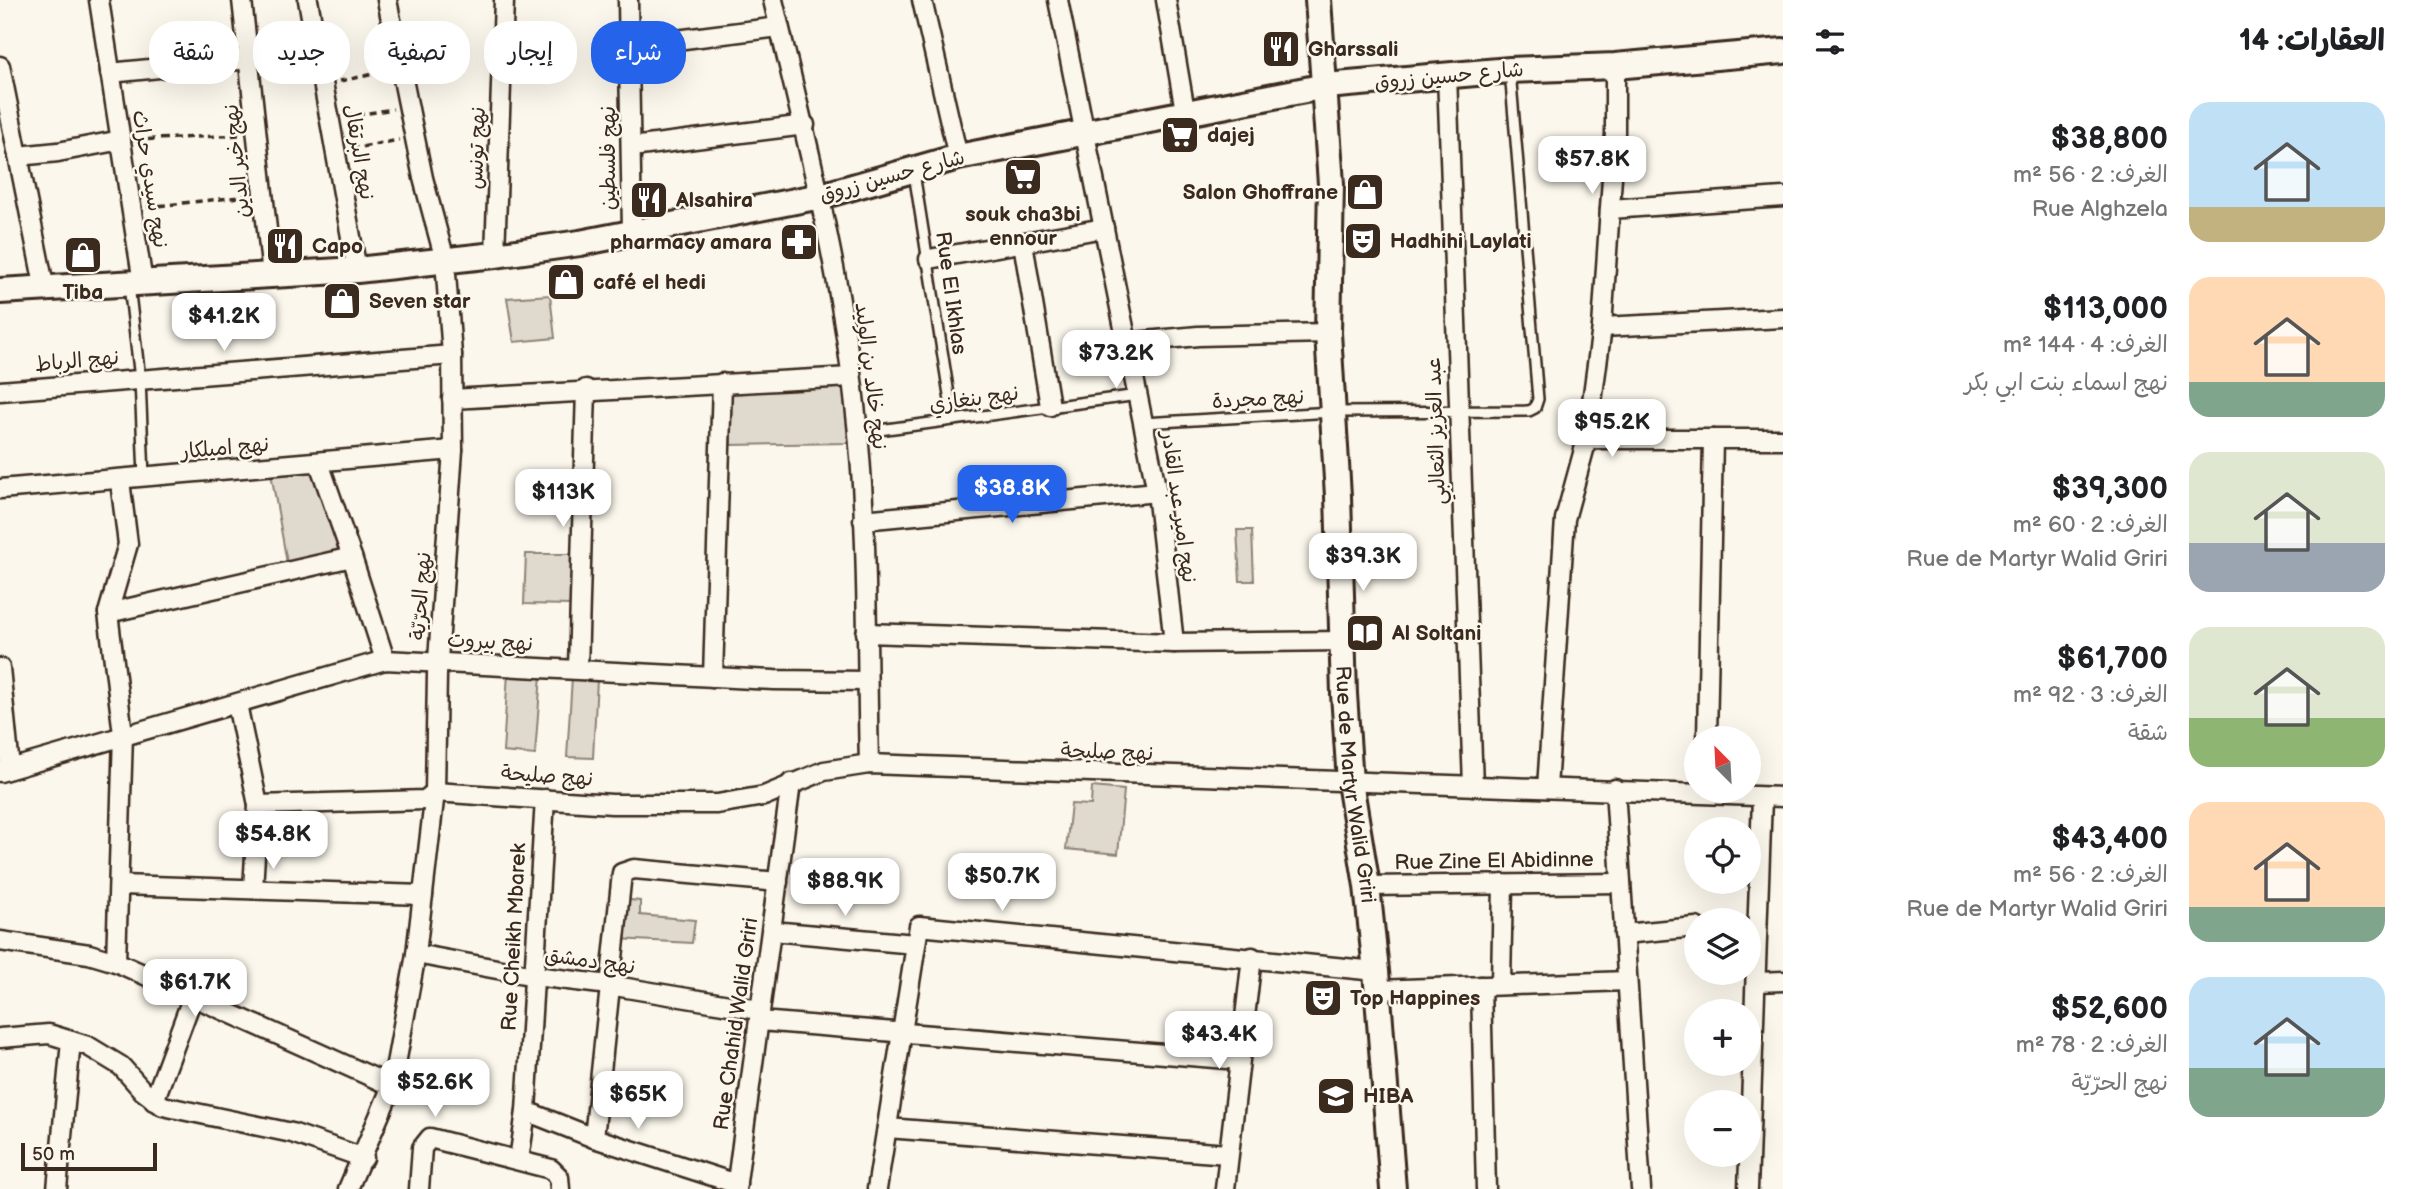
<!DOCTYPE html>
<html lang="ar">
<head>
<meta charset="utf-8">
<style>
  body { margin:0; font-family:"Balsamiq Sans","Playpen Sans Arabic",sans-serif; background:#f2f2f2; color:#202124; direction:rtl; height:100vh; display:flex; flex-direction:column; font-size:26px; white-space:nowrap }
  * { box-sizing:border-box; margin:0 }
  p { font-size:23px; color:#757577 }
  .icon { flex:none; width:38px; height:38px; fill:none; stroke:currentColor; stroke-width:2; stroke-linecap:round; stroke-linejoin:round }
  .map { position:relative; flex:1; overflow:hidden; direction:ltr }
  .drawer { display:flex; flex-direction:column; background:#fff; width:630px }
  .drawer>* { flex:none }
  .top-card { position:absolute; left:21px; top:21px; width:665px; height:63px; direction:rtl; display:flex; gap:14px }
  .needle { width:46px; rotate:336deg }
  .controls { position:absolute; left:1684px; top:726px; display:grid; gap:14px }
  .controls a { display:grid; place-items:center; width:77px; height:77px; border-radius:50%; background:#fff; box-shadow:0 7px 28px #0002; font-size:35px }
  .scale { position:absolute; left:21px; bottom:18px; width:136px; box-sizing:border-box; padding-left:7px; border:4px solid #3b2a1e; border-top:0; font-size:19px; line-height:24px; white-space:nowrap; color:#3b2a1e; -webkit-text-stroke:5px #fbf7ec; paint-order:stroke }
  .price { position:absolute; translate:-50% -60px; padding:0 16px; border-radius:14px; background:#fff; color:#222; font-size:23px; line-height:46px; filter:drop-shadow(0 2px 4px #0008) }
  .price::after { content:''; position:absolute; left:50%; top:42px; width:21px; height:16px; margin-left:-10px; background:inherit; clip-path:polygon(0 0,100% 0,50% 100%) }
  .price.selected { background:#2563eb; color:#fff }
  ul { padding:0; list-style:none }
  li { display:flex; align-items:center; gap:21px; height:175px; padding:0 28px }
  li span { display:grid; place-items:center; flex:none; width:196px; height:140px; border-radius:21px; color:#555 }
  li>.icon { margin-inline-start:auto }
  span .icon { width:84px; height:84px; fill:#fffc; stroke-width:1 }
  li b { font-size:30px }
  h2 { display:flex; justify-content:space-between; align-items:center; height:84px; padding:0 28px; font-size:30px }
  .chip { padding:0 24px; border-radius:28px; background:#fff; box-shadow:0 7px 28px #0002; font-size:24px; line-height:63px }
  .chip.selected { background:#2563eb; color:#fff }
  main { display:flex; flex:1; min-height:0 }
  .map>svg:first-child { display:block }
</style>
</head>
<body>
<main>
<section class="drawer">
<h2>العقارات: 14<svg class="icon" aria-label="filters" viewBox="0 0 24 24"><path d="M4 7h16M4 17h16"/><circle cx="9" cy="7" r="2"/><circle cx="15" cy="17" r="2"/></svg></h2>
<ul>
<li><span style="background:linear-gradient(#bfe0f5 75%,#c2b280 0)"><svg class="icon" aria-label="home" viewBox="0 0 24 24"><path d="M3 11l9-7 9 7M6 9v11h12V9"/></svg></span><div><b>$38,800</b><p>الغرف: 2 · 56 m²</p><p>Rue Alghzela</p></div></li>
<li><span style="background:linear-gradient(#ffd9b3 75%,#7fa58c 0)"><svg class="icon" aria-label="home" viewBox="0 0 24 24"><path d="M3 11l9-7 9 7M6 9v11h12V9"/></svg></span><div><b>$113,000</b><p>الغرف: 4 · 144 m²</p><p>نهج اسماء بنت ابي بكر</p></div></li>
<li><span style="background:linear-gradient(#dfe7d0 65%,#9aa5b1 0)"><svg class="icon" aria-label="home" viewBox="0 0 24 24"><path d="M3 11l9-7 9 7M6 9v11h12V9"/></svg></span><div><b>$39,300</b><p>الغرف: 2 · 60 m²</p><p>Rue de Martyr Walid Griri</p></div></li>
<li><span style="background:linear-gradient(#dfe7d0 65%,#8fb573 0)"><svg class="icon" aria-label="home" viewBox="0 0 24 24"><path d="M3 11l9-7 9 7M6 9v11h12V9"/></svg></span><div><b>$61,700</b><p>الغرف: 3 · 92 m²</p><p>شقة</p></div></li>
<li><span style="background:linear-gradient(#ffd9b3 75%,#7fa58c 0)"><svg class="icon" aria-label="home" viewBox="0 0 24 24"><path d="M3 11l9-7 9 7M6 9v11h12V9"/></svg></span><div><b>$43,400</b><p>الغرف: 2 · 56 m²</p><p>Rue de Martyr Walid Griri</p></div></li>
<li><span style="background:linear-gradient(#bfe0f5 65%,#7fa58c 0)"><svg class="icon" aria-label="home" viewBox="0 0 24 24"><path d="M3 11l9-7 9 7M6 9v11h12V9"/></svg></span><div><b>$52,600</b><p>الغرف: 2 · 78 m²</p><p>نهج الحرّيّة</p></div></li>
</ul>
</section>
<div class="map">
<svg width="1783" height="1189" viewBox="0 0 1783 1189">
  <rect width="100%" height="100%" fill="#fbf7ec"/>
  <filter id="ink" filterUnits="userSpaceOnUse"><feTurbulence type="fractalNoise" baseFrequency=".0143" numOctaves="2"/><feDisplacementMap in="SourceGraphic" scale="14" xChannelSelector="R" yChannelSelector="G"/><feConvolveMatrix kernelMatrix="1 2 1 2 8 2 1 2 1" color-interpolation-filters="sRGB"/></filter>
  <g filter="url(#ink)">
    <g fill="#dfd9ce" stroke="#8d8276" stroke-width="2">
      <path d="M 550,295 L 555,338 L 514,342 L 507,298 Z"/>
      <path d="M 846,385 L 848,443 L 731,445 L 730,389 Z"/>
      <path d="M 314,468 L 345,549 L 287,563 L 271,473 Z"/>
      <path d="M 1237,530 L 1252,530 L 1254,581 L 1240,581 Z"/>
      <path d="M 526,554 L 573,554 L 571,605 L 524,604 Z"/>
      <path d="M 508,672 L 541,675 L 535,755 L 503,752 Z"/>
      <path d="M 572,677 L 597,679 L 593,758 L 567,757 Z"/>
      <path d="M 1092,787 L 1124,790 L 1118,854 L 1066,849 L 1071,804 L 1091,805 Z"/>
      <path d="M 620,899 L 640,901 L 640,915 L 695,920 L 692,943 L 617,939 Z"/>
    </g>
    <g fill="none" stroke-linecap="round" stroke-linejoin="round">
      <defs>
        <g id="lane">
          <path d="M 914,173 L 953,420"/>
          <path d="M 129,285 L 140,379 L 144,477"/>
          <path d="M 1143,423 L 1333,412 L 1529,411 L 1535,408 L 1538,399 L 1510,71"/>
          <path d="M 857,433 L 1138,395"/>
        </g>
        <g id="street">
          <path d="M 99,0 L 143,283"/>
          <path d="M 242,0 L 272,275"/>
          <path d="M 308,0 L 357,270"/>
          <path d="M 628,0 L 632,231"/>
          <path d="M 773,0 C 805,134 840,267 855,405 C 869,524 866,645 869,764"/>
          <path d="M 922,0 L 958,157"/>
          <path d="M 1058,0 L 1157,492 L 1174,643"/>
          <path d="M 1166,0 L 1185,111"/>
          <path d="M 629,46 L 779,27"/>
          <path d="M 0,66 L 45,290"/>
          <path d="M 1615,66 L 1615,133 L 1602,327 L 1587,439 L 1783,439"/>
          <path d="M 110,73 L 249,59"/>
          <path d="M 1447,75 L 1473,786"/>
          <path d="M 632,147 L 805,125"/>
          <path d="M 18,156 L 58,152 L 121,140"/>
          <path d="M 1610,209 L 1783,197"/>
          <path d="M 1023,243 L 1050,406"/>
          <path d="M 495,255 L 504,0"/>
          <path d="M 929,259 L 1104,228"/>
          <path d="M 1602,327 L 1783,318"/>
          <path d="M 1125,343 L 1198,336 L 1328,333"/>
          <path d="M 0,391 L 452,355"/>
          <path d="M 452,399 L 851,377"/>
          <path d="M 319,463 L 352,557"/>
          <path d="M 0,489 L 453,450"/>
          <path d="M 863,520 L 1157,492"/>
          <path d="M 108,613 L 352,557 L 385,660"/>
          <path d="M 866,633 L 1174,643 L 1342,641"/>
          <path d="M 0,668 L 10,768"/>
          <path d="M 578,669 L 586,389"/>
          <path d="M 713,677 L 722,383"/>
          <path d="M 237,704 L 258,805 L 253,889"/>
          <path d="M 1707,738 L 1713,439"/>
          <path d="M 0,772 L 385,660 L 774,680 L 867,681"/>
          <path d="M 1547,788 L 1565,519 L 1587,439"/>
          <path d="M 1615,789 L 1641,1189"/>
          <path d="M 258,805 L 425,800 L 435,792 L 612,804 L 717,804 L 764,796 L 824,771 L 869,764 L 1783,797"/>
          <path d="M 121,885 L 423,895"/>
          <path d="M 1367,886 L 1621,883"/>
          <path d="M 772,931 L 915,944"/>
          <path d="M 1624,934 L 1696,927"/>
          <path d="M 0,941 L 89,954 L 116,962 L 392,1086"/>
          <path d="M 416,954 L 535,976 L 609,985 L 759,1010"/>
          <path d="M 116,962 L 123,734 L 108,613 L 128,544 L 120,481"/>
          <path d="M 1757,982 L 1783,981"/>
          <path d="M 1501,983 L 1503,884"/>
          <path d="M 1481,986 L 1486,1189"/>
          <path d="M 1376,990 L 1627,981"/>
          <path d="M 760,1021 L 1239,1060"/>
          <path d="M 0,1038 L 49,1034 L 88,1046 L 121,1066 L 143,1091 L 163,1106 L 292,1133 L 364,1158"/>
          <path d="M 154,1101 L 193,996"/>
          <path d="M 526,1111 L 594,1138 L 737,1184"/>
          <path d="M 887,1128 L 1228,1154"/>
          <path d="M 594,1138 L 622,873 L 634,869 L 778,882"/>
          <path d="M 519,1160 L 526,1111 L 545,799"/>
          <path d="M 57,1189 L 71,1041"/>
          <path d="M 348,1189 L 392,1086 L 416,954 L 435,792 L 437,674 L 453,450 L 452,355 L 445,260 L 423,178 L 387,0"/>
          <path d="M 419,1189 L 422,1148 L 430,1138 L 551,1169 L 559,1177 L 560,1189"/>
          <path d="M 736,1189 L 791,783"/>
          <path d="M 877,1189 L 919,926 L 1376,971"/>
          <path d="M 1225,1189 L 1252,957"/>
          <path d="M 1748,1189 L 1762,798"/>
        </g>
        <g id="secondary">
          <path id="s1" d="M 1318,0 L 1331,184 L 1328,333 L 1338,496 L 1344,694 L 1350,782 L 1367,886 L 1376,971 L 1393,1189"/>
          <path d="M 0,291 L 357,270 L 495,255 L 580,243 L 821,196 L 958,157 L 1326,86 L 1510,70 L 1615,66 L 1783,51"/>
        </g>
      </defs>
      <use href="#lane" stroke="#3b2a1e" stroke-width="14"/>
      <use href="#street" stroke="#3b2a1e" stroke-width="23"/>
      <use href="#secondary" stroke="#3b2a1e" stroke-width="30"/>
      <g stroke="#3b2a1e" stroke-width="3.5" stroke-dasharray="7 5" stroke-linecap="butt">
        <path d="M 340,81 L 384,72"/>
        <path d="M 345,117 L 393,109"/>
        <path d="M 136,140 L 240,135"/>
        <path d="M 351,149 L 399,140"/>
        <path d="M 147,207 L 248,196"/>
      </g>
      <use href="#lane" stroke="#fbf7ec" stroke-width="9"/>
      <use href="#street" stroke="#fbf7ec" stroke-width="18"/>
      <use href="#secondary" stroke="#fbf7ec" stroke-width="24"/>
    </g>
  </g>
  <defs>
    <symbol id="restaurant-square" viewBox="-11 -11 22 22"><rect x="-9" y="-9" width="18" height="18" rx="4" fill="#3b2a1e" stroke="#fbf7ec"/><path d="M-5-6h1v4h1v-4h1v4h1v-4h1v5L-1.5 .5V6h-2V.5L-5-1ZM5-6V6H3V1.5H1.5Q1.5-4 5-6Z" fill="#fff"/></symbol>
    <symbol id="supermarket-square" viewBox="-11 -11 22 22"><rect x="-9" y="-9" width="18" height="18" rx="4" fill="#3b2a1e" stroke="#fbf7ec"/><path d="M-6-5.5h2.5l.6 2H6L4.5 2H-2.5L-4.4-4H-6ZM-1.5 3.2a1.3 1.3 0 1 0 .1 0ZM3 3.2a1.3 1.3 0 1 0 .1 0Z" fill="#fff"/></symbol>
    <symbol id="shop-square" viewBox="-11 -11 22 22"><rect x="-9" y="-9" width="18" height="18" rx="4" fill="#3b2a1e" stroke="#fbf7ec"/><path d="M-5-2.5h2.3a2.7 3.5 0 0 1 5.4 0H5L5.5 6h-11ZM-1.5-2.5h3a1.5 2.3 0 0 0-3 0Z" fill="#fff"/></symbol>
    <symbol id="theatre-square" viewBox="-11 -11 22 22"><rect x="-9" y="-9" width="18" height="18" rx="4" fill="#3b2a1e" stroke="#fbf7ec"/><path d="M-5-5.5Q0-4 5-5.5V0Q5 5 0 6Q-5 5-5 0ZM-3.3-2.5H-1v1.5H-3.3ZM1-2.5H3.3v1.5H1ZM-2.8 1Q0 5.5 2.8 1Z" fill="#fff"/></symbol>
    <symbol id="pharmacy-square" viewBox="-11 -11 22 22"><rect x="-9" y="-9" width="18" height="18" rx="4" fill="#3b2a1e" stroke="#fbf7ec"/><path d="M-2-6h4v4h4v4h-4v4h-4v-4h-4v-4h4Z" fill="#fff"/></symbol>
    <symbol id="library-square" viewBox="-11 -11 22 22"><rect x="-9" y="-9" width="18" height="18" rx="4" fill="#3b2a1e" stroke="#fbf7ec"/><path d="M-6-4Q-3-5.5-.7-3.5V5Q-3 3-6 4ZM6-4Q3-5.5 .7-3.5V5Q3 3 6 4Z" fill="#fff"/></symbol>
    <symbol id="school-square" viewBox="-11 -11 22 22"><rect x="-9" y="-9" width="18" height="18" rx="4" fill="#3b2a1e" stroke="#fbf7ec"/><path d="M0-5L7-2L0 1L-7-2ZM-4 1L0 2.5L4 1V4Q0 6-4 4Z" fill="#fff"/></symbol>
  </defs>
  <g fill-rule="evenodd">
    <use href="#restaurant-square" x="1259" y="27" width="44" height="44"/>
    <use href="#supermarket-square" x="1158" y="113" width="44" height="44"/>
    <use href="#supermarket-square" x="1001" y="155" width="44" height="44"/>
    <use href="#shop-square" x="1343" y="170" width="44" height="44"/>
    <use href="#restaurant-square" x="627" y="178" width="44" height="44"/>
    <use href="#theatre-square" x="1341" y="219" width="44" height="44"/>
    <use href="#pharmacy-square" x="777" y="220" width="44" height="44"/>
    <use href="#restaurant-square" x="263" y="224" width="44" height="44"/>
    <use href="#shop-square" x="61" y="233" width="44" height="44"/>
    <use href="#shop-square" x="544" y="260" width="44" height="44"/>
    <use href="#shop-square" x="320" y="279" width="44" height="44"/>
    <use href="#library-square" x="1343" y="611" width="44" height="44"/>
    <use href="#theatre-square" x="1301" y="976" width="44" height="44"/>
    <use href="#school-square" x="1314" y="1074" width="44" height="44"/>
  </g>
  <g text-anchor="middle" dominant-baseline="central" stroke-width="5" stroke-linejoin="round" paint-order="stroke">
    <g font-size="21" font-weight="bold" fill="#3b2a1e" stroke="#fbf7ec" text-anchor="start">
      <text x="1308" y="49">Gharssali</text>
      <text x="1207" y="135">dajej</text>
      <text x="1338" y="192" text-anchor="end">Salon Ghoffrane</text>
      <text x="676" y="200">Alsahira</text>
      <text x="1023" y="214" text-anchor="middle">souk cha3bi<tspan x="1023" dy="24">ennour</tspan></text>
      <text x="1390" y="241">Hadhihi Laylati</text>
      <text x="772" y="242" text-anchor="end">pharmacy amara</text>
      <text x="312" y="246">Capo</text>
      <text x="593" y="282">café el hedi</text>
      <text x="83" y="292" text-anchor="middle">Tiba</text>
      <text x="369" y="301">Seven star</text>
      <text x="1392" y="633">Al Soltani</text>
      <text x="1350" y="998">Top Happines</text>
      <text x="1363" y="1096">HIBA</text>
    </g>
    <g font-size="21" fill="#3b2a1e" stroke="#fbf7ec">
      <text transform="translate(1449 76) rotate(-5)">شارع حسين زروق</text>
      <text transform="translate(477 148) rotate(-88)">نهج تونس</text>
      <text transform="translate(359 152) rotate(80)">نهج البرتقال</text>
      <text transform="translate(608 158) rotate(-90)">نهج فلسطين</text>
      <text transform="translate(237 161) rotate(-96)">نهج خير الدين</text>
      <text transform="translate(892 176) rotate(-15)">شارع حسين زروق</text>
      <text transform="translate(150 179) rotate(81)">نهج سيدي حراث</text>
      <text transform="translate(951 293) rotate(82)">Rue El Ikhlas</text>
      <text transform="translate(77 361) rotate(-5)">نهج الرباط</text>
      <text transform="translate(871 376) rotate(83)">نهج خالد بن الوليد</text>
      <text transform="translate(974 399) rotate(-8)">نهج بنغازي</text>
      <text transform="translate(1258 399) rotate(-3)">نهج مجردة</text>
      <text transform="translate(1436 431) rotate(-92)">عبد العزيز الثعالبي</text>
      <text transform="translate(225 448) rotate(-5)">نهج اميلكار</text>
      <text transform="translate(1179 507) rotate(82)">نهج امير عبد القادر</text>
      <text transform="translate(421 596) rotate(-86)">نهج الحرّيّة</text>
      <text transform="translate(490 642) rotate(3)">نهج بيروت</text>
      <text transform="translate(1107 752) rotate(2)">نهج صليحة</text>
      <text transform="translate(547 776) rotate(4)">نهج صليحة</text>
      <text stroke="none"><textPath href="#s1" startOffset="786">Rue de Martyr Walid Griri</textPath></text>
      <text transform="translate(1494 861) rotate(-1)">Rue Zine El Abidinne</text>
      <text transform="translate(514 937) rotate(-87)">Rue Cheikh Mbarek</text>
      <text transform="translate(590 961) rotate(8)">نهج دمشق</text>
      <text transform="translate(736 1024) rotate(-82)">Rue Chahid Walid Griri</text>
    </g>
  </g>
</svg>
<div class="controls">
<a><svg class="needle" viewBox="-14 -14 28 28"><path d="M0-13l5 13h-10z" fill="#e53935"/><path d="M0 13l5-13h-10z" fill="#757577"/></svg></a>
<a><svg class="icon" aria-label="locate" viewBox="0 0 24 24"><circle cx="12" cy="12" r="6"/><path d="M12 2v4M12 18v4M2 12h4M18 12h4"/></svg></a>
<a><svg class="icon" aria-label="layers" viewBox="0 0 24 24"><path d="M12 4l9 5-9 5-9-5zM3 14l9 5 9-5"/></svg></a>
<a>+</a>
<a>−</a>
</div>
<div class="scale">50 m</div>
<b class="price" style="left:1592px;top:196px">$57.8K</b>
<b class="price" style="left:224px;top:353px">$41.2K</b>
<b class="price" style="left:1116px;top:390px">$73.2K</b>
<b class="price" style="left:1612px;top:459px">$95.2K</b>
<b class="price selected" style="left:1012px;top:525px">$38.8K</b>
<b class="price" style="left:563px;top:529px">$113K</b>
<b class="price" style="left:1363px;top:593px">$39.3K</b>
<b class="price" style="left:273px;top:871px">$54.8K</b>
<b class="price" style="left:1002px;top:913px">$50.7K</b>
<b class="price" style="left:845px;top:918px">$88.9K</b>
<b class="price" style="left:195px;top:1019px">$61.7K</b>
<b class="price" style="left:1219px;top:1071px">$43.4K</b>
<b class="price" style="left:435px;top:1119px">$52.6K</b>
<b class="price" style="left:638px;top:1131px">$65K</b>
<div class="top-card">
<a class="chip selected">شراء</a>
<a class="chip">إيجار</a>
<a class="chip">تصفية</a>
<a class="chip">جديد</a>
<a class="chip">شقة</a>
</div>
</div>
</main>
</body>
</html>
